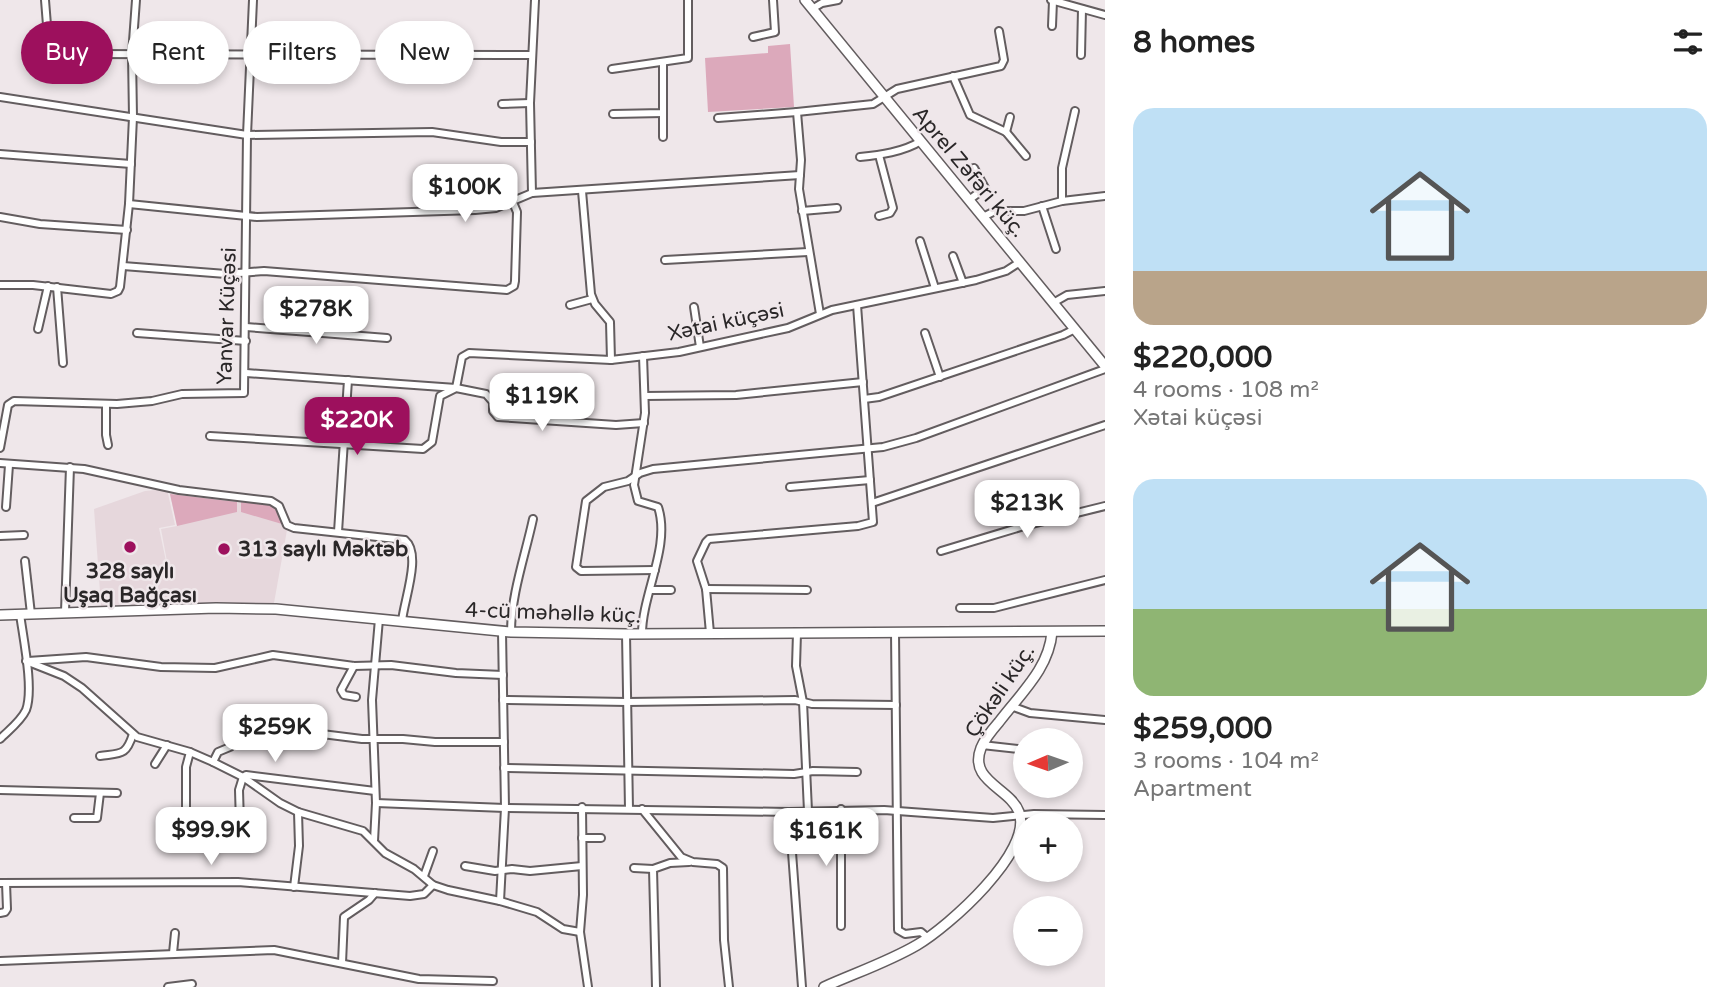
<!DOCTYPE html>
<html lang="en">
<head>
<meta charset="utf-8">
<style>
  body { margin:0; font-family:"Varela Round",sans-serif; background:#f2f2f2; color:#222; height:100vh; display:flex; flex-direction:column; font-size:26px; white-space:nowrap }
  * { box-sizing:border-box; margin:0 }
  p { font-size:23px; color:#767676 }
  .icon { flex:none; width:38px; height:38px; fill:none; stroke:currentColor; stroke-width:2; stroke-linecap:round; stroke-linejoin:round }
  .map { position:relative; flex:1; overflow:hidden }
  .sheet { display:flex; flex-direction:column; background:#fff; width:630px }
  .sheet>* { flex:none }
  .banner { position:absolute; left:21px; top:21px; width:665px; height:63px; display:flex; gap:14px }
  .needle { width:46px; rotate:268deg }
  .controls { position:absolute; left:1013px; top:728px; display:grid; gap:14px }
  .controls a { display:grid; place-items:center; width:70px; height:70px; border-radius:50%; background:#fff; box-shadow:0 4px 10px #0003; font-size:35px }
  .price { position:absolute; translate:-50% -60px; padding:0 16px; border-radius:14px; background:#fff; color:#222; font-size:23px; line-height:46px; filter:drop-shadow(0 2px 4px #0008) }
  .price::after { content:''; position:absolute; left:50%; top:42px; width:21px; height:16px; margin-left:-10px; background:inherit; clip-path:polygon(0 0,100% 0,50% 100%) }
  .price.on { background:#9d105d; color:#fff }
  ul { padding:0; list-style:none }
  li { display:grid; align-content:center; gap:14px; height:371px; padding:0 28px }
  li span { display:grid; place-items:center; height:217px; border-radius:21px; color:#555 }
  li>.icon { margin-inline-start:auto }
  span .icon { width:126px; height:126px; fill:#fffc; stroke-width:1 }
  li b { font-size:30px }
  h2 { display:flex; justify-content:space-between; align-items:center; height:84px; padding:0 28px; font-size:30px }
  .chip { padding:0 24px; border-radius:32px; background:#fff; box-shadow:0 4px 10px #0003; font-size:24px; line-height:63px }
  .chip.on { background:#9d105d; color:#fff }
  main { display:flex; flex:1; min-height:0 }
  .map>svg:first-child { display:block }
</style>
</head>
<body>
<main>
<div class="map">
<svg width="1105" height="987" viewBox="0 0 1105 987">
  <rect width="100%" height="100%" fill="#efe7ea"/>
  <g fill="#e6d7dc">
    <path d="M 167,489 L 175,525 L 159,528 L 167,566 L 155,569 L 158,604 L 101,606 L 94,509 L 145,491 Z"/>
    <path d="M 170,494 L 274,505 L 287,530 L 274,603 L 160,604 L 156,570 L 168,567 L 161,529 L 177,526 Z"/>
  </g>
  <g fill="#dca9bb">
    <path d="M 790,44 L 794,107 L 708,112 L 705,58 L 768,53 L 768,46 Z"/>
    <path d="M 170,494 L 237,502 L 237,512 L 177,526 Z"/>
    <path d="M 241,502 L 274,505 L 282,524 L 241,512 Z"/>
  </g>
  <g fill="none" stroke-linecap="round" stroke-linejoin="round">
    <defs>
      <g id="street">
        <path d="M 45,0 L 47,25"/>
        <path d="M 1051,0 L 1105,15"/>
        <path d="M 812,9 L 822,3 L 838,0"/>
        <path d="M 1052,26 L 1053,1"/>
        <path d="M 753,37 L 775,32 L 773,0"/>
        <path d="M 81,54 L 532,55"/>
        <path d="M 1081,55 L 1082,9"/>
        <path d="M 612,69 L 688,58 L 688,0"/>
        <path d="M 953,76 L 970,115 L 1006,132 L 1026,156"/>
        <path d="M 0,97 L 247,135 L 432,132 L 501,142 L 531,142"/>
        <path d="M 502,104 L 530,103"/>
        <path d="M 663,113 L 663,137"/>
        <path d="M 613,114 L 663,113 L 663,64"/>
        <path d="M 718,118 L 797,112"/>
        <path d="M 1006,132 L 1010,117"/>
        <path d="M 0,154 L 131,164"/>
        <path d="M 860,157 C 880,155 903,152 921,141"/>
        <path d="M 582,191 L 591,294 L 595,304 L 610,322 L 611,360"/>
        <path d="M 532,193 L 530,103 L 535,0"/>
        <path d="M 969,200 L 985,188 L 974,168"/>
        <path d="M 1062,201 L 1062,168 L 1075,111"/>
        <path d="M 129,204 L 257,217 L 475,210 L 496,208 L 532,193 L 800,175"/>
        <path d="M 1042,206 L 1056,249"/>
        <path d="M 802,211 L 837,208"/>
        <path d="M 879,216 L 890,213 L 893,208 L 879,155"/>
        <path d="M 0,217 L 40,224 L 127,230"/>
        <path d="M 983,217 L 995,211 L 1024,211 L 1062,201 L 1105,196"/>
        <path d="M 920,241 L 935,288"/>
        <path d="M 953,256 L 963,283"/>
        <path d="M 665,260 L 808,252"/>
        <path d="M 123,266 L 226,274 L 264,271 L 507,290 L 514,286 L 515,281 L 517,212 L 512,200"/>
        <path d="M 0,285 L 33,285 L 111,294 L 118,291 L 120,287 L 129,204 L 133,117 L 132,55 L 136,0"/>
        <path d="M 57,287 L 63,363"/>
        <path d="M 1053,303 L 1067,295 L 1105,291"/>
        <path d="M 570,305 L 592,299"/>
        <path d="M 694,307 L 700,347"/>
        <path d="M 820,314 L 799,189 L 801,160 L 797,112 L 873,104 L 897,89 L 1001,66 L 1004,60 L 999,31"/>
        <path d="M 246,327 L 387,338"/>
        <path d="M 38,329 L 48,286"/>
        <path d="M 137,333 L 246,341"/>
        <path d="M 925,333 L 940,377"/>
        <path d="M 246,373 L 456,388 L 462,357 L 469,353 L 611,360 L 679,352 L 788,328 L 832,310 L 976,280 L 1006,271 L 1020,262"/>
        <path d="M 645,396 L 736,395 L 863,382"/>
        <path d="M 864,399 L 879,397 L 1063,335 L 1075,329"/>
        <path d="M 106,404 L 106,435 L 108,445"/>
        <path d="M 210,436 L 423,449 L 432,442 L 440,396 L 456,388 L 486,394 L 493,402 L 493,411 L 498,417 L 616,425 L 644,423"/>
        <path d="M 0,448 L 8,405 L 14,401 L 117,404 L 152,401 L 182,394 L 244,393 L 247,135 L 253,0"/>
        <path d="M 0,463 L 84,469 L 179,490 L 271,501 L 279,506 L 287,525 L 294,528 L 405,540 C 422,554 404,600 402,621"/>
        <path d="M 790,487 L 870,480"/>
        <path d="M 872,503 L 1105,425"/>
        <path d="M 6,507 L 9,465"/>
        <path d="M 338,532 L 348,380"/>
        <path d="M 0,536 L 24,535"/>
        <path d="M 941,551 L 1024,526 L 1105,506"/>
        <path d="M 25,561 L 31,614"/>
        <path d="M 655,570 L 581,571 L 576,567 L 586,501 L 604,487 L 628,481 L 640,473 L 653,469 L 883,447 L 916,438 L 1105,369"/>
        <path d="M 706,589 L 807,590"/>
        <path d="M 650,590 L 671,590"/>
        <path d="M 960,608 L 994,608 L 1105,580"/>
        <path d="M 65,612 L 70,467"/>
        <path d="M 511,632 C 511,595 525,556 533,519"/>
        <path d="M 895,632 L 898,930 L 905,934 L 921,932 L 928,938"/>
        <path d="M 710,633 L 706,589 L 697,561 L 706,542 L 709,539 L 858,526 L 873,522 L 857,305"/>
        <path d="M 797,633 L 796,666 L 803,702 L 808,811"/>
        <path d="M 626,634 L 629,809"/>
        <path d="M 642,634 C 642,594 671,546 658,507 L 638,501 L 634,485 L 645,413 L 643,356"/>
        <path d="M 26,661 L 64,676 L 82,688 L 137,737 L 190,752 L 213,762 L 243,777 L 280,803 L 298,812 L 363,831 L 385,853 L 414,869 L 433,885 L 448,890 L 500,901 L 537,912 L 563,929 L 580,932"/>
        <path d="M 28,661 L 86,657 L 161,667 L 215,668 L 273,655 L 354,666 L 391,665 L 456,673 L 503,675"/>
        <path d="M 354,666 L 341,690 L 344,695 L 356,697"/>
        <path d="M 503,700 L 627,702 L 795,700 L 812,704 L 896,705"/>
        <path d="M 1011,706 L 1030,713 L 1105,720"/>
        <path d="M 242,724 L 362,739 L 403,739 L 435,742 L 504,742"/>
        <path d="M 0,739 C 9,730 21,721 26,710 C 34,689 23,637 20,614"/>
        <path d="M 982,745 L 1026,750"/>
        <path d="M 1071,753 L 1073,753"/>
        <path d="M 100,756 C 121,753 126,756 133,734"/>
        <path d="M 213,762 L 218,752 L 230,747"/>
        <path d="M 155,764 L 167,745"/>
        <path d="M 504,768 L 794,774 L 813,771 L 857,772"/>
        <path d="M 0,790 L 117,793"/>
        <path d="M 376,803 L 505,808 L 789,812 L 884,810 L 993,818 L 1034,814 L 1105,815"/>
        <path d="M 582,807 L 583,895 L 580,932 L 588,987"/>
        <path d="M 642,809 L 681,857 L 693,862 L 717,864 L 723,868 L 724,940 L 729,987"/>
        <path d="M 841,809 L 841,926"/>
        <path d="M 789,812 L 802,987"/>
        <path d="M 74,818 L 97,818 L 100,793"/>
        <path d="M 240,824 L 239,790 L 243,777 L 246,775 L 375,791"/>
        <path d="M 186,825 L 186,767 L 190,752"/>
        <path d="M 582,838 L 601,838"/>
        <path d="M 374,841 L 376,803 L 372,700 L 379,619"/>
        <path d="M 465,866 L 495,871 L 512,869 L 530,871 L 582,866"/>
        <path d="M 634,868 L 653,869"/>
        <path d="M 424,876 L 433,851"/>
        <path d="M 0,883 L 238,882 L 410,896 L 424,894 L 433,885"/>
        <path d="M 294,887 L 299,846 L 298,812"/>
        <path d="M 500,901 L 505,808 L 502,632"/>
        <path d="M 0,913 L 5,912 L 7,909 L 6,883"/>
        <path d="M 173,953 L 175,933"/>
        <path d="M 0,961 L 274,950 L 419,979 L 493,981"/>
        <path d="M 342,963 L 344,917 L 369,900 L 375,893"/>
        <path d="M 168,987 L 192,984"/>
        <path d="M 656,987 L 653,869 L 670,863 L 689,862"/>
      </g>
      <g id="secondary">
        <path d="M 805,0 L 1105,366"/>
        <path d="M 0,615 L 216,608 L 276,609 L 511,632 L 626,634 L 1105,631"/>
        <path d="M 824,987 C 855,973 888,962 917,945 C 948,927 1034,851 1019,812 C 1010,788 968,781 981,748 C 985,738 992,730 999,722 C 1020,694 1049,669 1052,632"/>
      </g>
    </defs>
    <use href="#street" stroke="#635d5f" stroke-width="10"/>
    <use href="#secondary" stroke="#635d5f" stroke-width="12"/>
    <use href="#street" stroke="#fff" stroke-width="6"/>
    <use href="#secondary" stroke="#fff" stroke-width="9"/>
  </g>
  <g fill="#9d105d" stroke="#efe7ea" stroke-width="2.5">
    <circle cx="130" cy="547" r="7"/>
    <circle cx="224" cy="549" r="7"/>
  </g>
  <g text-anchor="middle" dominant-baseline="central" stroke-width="5" stroke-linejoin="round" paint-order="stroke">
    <g font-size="21" fill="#2a2728" stroke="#efe7ea">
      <text transform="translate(969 172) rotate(50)">Aprel Zəfəri küç.</text>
      <text transform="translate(227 316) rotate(-88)">Yanvar Küçəsi</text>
      <text transform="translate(726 322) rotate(-12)">Xətai küçəsi</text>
      <text transform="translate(553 613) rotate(2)">4-cü məhəllə küç.</text>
      <text transform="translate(1000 691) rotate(-56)">Çökəli küç.</text>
    </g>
    <g font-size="21" font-weight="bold" fill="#2a2728" stroke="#efe7ea" text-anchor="start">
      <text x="238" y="549">313 saylı Məktəb</text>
      <text x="130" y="571" text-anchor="middle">328 saylı<tspan x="130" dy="24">Uşaq Bağçası</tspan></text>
    </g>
  </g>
</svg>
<div class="controls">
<a><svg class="needle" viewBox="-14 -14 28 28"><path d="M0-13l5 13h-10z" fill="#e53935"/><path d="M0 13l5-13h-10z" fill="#767676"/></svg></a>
<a>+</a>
<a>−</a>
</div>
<b class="price" style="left:465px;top:224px">$100K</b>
<b class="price" style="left:316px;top:346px">$278K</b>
<b class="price" style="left:542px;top:433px">$119K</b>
<b class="price on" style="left:357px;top:457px">$220K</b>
<b class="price" style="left:1027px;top:540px">$213K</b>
<b class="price" style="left:275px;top:764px">$259K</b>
<b class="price" style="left:211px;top:867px">$99.9K</b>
<b class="price" style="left:826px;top:868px">$161K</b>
<div class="banner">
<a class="chip on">Buy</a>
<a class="chip">Rent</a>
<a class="chip">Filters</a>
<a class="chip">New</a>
</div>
</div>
<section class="sheet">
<h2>8 homes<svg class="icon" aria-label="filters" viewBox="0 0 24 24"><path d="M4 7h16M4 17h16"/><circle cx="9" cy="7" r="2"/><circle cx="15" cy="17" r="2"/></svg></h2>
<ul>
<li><span style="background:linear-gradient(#bfe0f5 75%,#b9a48a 0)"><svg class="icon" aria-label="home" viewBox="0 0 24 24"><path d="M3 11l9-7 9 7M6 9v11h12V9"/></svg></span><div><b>$220,000</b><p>4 rooms · 108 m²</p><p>Xətai küçəsi</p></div></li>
<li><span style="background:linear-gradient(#bfe0f5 60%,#8fb573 0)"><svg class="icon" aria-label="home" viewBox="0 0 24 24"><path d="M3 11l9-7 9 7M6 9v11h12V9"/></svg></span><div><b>$259,000</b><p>3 rooms · 104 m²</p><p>Apartment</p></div></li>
</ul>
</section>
</main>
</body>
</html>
